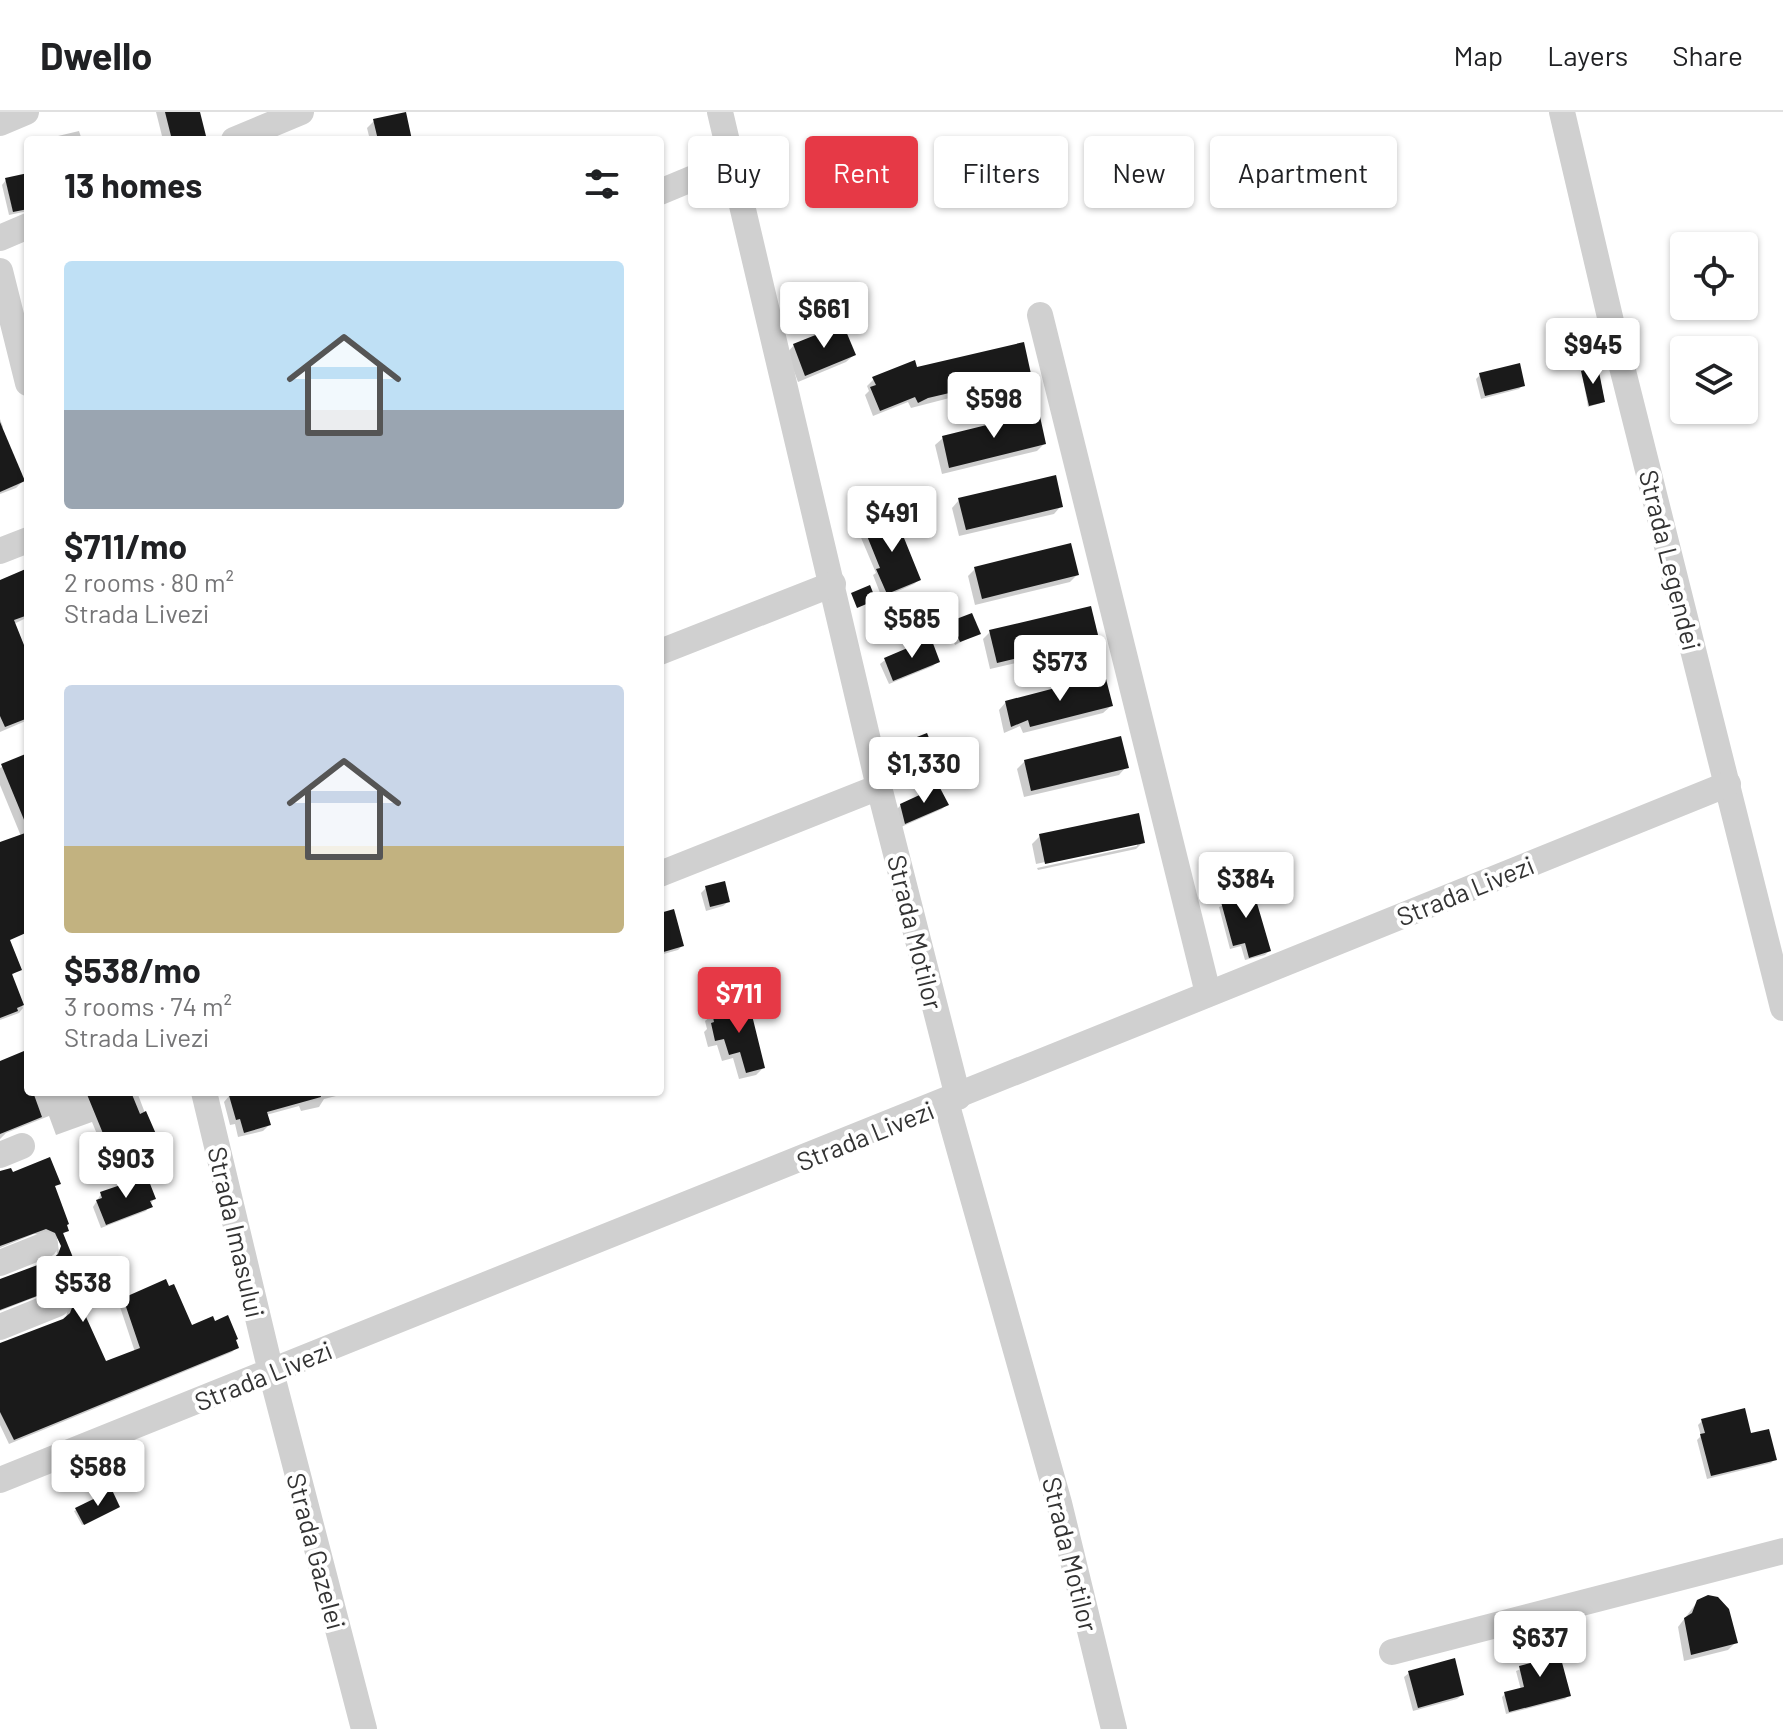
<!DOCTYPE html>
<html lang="en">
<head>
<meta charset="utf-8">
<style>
  body { margin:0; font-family:Barlow,sans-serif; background:#f6f6f6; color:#202124; height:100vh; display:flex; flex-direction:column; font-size:30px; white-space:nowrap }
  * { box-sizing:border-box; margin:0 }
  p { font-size:26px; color:#757577 }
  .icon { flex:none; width:44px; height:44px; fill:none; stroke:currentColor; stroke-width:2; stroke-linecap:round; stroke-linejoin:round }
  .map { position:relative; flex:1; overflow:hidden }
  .details { position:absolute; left:24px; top:24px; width:640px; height:960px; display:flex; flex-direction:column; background:#fff; border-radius:8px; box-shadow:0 2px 6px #0004 }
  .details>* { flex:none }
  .hud { position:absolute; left:688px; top:24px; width:760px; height:72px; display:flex; gap:16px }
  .fabs { position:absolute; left:1670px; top:120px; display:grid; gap:16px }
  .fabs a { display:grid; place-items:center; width:88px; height:88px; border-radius:8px; background:#fff; box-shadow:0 2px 6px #0004; font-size:40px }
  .price { position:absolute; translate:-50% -68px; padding:0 18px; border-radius:8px; background:#fff; color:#222; font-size:26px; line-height:52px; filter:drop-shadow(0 2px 4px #0008) }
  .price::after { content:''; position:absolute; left:50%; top:48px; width:24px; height:18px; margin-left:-12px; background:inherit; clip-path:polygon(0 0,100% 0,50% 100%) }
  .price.on { background:#e63946; color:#fff }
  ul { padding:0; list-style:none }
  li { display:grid; align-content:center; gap:16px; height:424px; padding:0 40px }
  li span { display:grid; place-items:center; height:248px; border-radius:8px; color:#555 }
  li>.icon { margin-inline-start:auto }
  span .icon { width:144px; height:144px; fill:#fffc; stroke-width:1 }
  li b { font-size:34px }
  h2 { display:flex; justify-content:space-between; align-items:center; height:96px; padding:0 40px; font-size:34px }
  .pill { padding:0 28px; border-radius:8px; background:#fff; box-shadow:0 2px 6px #0004; font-size:28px; line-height:72px }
  .pill.on { background:#e63946; color:#fff }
  header { display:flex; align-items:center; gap:48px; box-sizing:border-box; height:112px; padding:0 40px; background:#fff; border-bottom:2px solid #e0e0e0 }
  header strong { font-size:38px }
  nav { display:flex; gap:44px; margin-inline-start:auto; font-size:28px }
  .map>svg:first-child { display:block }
</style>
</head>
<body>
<header>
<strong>Dwello</strong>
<nav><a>Map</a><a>Layers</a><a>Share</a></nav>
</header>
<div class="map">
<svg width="1783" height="1617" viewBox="0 0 1783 1617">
  <rect width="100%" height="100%" fill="#fff"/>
  <g fill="#0003" fill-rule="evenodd">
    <path d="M 156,0 L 198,0 L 204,24 L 199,28 L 163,28 Z"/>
    <path d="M 374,9 L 410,28 L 370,28 L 367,16 Z"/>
    <path d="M 79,19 L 82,28 L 55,28 L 58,24 Z"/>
    <path d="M 28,63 L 28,99 L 9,103 L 2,73 L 6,68 Z"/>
    <path d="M 794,233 L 854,243 L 846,250 L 798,270 L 787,241 Z"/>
    <path d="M 916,258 L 1029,261 L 1023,267 L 911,296 L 908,290 L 873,304 L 865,283 L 869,279 L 867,274 L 874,267 Z"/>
    <path d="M 1582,261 L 1603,290 L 1601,291 L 1588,295 Z"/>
    <path d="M 1480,263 L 1523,273 L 1519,277 L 1481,287 L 1476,267 Z"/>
    <path d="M 0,307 L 3,315 L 1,317 L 23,369 L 16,376 L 0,382 Z"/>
    <path d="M 943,326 L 1044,332 L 1037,339 L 942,362 L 935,333 Z"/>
    <path d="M 959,388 L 1061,394 L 1054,402 L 959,424 L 952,396 Z"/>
    <path d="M 864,416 L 902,427 L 919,468 L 914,472 L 882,486 L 873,463 L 876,461 L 859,421 Z"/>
    <path d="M 975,457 L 1077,463 L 1070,470 L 975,493 L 968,464 Z"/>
    <path d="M 28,458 L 28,505 L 14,512 L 28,547 L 28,608 L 0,620 L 0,470 Z"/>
    <path d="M 952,511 L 979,521 L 955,533 L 948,515 Z"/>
    <path d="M 990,520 L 1097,526 L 1089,534 L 990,557 L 983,527 Z"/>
    <path d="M 885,548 L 938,549 L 933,554 L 889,572 L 880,552 Z"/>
    <path d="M 1006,590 L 1111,594 L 1103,601 L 1023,621 L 1020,614 L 1004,621 L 999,598 Z"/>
    <path d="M 895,635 L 933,643 L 929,647 L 898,659 L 891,640 Z"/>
    <path d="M 28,643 L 28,727 L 23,729 L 0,673 L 0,656 Z"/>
    <path d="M 1025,649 L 1126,655 L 1119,663 L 1024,685 L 1017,657 Z"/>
    <path d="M 901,693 L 946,693 L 942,697 L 901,715 L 896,698 Z"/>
    <path d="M 1040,724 L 1143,730 L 1136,737 L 1038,758 L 1037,756 L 1137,734 L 1137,730 L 1036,752 L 1032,732 Z"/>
    <path d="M 1237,771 L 1252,783 L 1269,839 L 1265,843 L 1245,848 L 1241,834 L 1230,837 L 1219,795 L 1237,788 L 1233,775 Z"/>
    <path d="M 706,776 L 728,790 L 723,794 L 706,799 L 701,781 Z"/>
    <path d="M 660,803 L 682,834 L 678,838 L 660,843 Z"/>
    <path d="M 0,833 L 19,857 L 11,864 L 23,896 L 19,901 L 0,908 Z"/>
    <path d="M 713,902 L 763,956 L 756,963 L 739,967 L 733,946 L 722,949 L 717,933 L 708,935 L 704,920 L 707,917 L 705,909 Z"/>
    <path d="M 28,940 L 28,980 L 137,980 L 153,1022 L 149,1026 L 106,1044 L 92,1010 L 56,1023 L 49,1004 L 6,1021 L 0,1027 L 0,951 Z"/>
    <path d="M 245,980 L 352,980 L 324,987 L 319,995 L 301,999 L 299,994 L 266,1003 L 269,1013 L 263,1019 L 238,1025 L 235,1012 L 230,1013 L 224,990 L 229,984 Z"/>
    <path d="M 0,1060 L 58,1071 L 53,1076 L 67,1118 L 62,1123 L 81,1170 L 71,1176 L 105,1252 L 135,1240 L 119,1192 L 124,1188 L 191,1215 L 234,1229 L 237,1235 L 232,1240 L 9,1332 L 0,1313 L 0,1232 L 66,1207 L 68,1192 L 61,1183 L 46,1181 L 0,1199 L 0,1168 L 55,1147 L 57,1142 L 55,1132 L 49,1124 L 34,1122 L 0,1136 ZM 57,1126 L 63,1135 L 60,1146 Z"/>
    <path d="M 101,1082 L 154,1087 L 146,1099 L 101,1116 L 93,1095 Z"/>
    <path d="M 1702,1309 L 1750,1324 L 1775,1347 L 1771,1351 L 1707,1367 L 1697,1328 L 1701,1324 L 1698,1313 Z"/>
    <path d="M 116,1396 L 82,1413 L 74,1399 L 76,1398 Z"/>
    <path d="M 1698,1489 L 1736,1530 L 1728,1538 L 1684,1549 L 1678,1515 Z"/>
    <path d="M 1531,1537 L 1569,1583 L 1565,1587 L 1506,1602 L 1502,1585 L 1505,1582 L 1521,1578 L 1516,1559 L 1530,1553 L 1527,1540 Z"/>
    <path d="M 1409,1561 L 1462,1583 L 1457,1587 L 1413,1599 L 1404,1565 Z"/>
  </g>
  <g fill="#1a1a1a">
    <path d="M 165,0 L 200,0 L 206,24 L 190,28 L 172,28 Z"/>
    <path d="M 406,0 L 412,28 L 378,28 L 373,7 Z"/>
    <path d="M 28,61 L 28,97 L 13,100 L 5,66 Z"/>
    <path d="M 843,212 L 856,243 L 805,264 L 793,232 Z"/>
    <path d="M 1024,230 L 1031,262 L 928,286 L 918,291 L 915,285 L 880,299 L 870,275 L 876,273 L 872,265 L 915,248 L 917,255 Z"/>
    <path d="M 1520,251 L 1525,274 L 1485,284 L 1479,261 Z"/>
    <path d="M 1598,255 L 1605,290 L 1589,294 L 1581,259 Z"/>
    <path d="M 1039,300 L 1046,332 L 949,356 L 942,324 Z"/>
    <path d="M 0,310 L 25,369 L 0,380 Z"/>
    <path d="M 1056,363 L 1063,395 L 966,418 L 958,386 Z"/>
    <path d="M 898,403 L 907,424 L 904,426 L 921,468 L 887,482 L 876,457 L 880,456 L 863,414 Z"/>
    <path d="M 1071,431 L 1079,463 L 982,487 L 974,455 Z"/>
    <path d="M 28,456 L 28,503 L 14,508 L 28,543 L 28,606 L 5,615 L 0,604 L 0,468 Z"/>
    <path d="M 870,473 L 876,488 L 857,496 L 851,481 Z"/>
    <path d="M 1091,494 L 1099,527 L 997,551 L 989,518 Z"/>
    <path d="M 972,501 L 981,522 L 960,530 L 951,509 Z"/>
    <path d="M 931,526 L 940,550 L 893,569 L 884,546 Z"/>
    <path d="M 1105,563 L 1113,594 L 1030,615 L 1028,608 L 1011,615 L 1005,589 Z"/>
    <path d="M 927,621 L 936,643 L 903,656 L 894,634 Z"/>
    <path d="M 1121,624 L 1129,656 L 1031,679 L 1024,648 Z"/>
    <path d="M 28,641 L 28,714 L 27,715 L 1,652 Z"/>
    <path d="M 939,674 L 949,693 L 905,712 L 900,692 Z"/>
    <path d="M 1139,701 L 1145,731 L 1045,752 L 1039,722 Z"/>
    <path d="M 28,720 L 28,820 L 10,828 L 22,858 L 12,862 L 24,893 L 17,896 L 18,899 L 0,906 L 0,730 Z"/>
    <path d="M 1254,765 L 1258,780 L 1254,781 L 1271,839 L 1249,846 L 1245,831 L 1233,834 L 1221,790 L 1240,785 L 1236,770 Z"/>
    <path d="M 725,769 L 730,790 L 710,795 L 705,774 Z"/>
    <path d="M 674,797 L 684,834 L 660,841 L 660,801 Z"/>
    <path d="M 749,891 L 765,956 L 746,961 L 740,940 L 729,943 L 724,927 L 715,929 L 711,911 L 714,910 L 712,900 Z"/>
    <path d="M 24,939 L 28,951 L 28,980 L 33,980 L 42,1005 L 0,1022 L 0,949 Z"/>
    <path d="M 86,980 L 131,980 L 140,1002 L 146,999 L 156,1022 L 111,1041 Z"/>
    <path d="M 228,980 L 320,980 L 321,985 L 267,1000 L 271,1013 L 244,1021 L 240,1007 L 236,1008 Z"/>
    <path d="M 50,1045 L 61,1072 L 55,1074 L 69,1112 L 67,1113 L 69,1119 L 63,1121 L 83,1170 L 72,1174 L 106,1249 L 140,1236 L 123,1186 L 166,1167 L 169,1174 L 174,1172 L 192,1213 L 213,1204 L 215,1209 L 228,1203 L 238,1227 L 236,1228 L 239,1236 L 14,1328 L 0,1300 L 0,1231 L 63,1207 L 70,1201 L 73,1193 L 67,1180 L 58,1176 L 0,1198 L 0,1167 L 51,1148 L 58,1142 L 61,1134 L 55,1121 L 46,1117 L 0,1134 L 0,1059 L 11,1056 L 13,1060 Z"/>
    <path d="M 147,1064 L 156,1087 L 150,1089 L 153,1095 L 106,1113 L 96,1088 L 102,1086 L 100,1080 Z"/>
    <path d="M 1745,1296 L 1751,1321 L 1769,1317 L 1777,1348 L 1711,1364 L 1700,1322 L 1705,1321 L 1701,1307 Z"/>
    <path d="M 112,1378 L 120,1395 L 84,1413 L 75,1396 Z"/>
    <path d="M 1708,1483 L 1718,1485 L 1729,1497 L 1738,1531 L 1691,1543 L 1684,1506 L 1692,1501 L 1697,1488 Z"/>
    <path d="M 1556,1528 L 1571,1584 L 1509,1600 L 1504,1580 L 1524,1575 L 1519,1554 L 1534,1550 L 1530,1535 Z"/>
    <path d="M 1455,1546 L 1464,1583 L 1418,1596 L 1408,1559 Z"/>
  </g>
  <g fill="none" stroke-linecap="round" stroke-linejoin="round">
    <g stroke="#d0d0d0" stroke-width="26">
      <path d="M 720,0 L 879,675 L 958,985"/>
      <path d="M 1562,0 L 1617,235 L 1783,896"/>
      <path d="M 0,11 L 26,0"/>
      <path d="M 234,28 L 301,0"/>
      <path d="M 660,80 L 732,50"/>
      <path d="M 0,126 L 28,114"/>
      <path d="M 0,159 L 28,271"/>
      <path d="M 1040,203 L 1208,881"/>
      <path d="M 0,439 L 28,428"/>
      <path d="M 660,540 L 833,472"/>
      <path d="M 660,762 L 879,675"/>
      <path d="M 204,980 L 271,1260 L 364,1617"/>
      <path d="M 946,990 L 1059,1391 L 1114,1617"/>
      <path d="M 0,1043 L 22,1034"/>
      <path d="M 0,1151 L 45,1133"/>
      <path d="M 0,1215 L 57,1192"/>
      <path d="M 0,1368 C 577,1140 1152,904 1728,672"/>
      <path d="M 1392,1540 L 1783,1439"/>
    </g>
  </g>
  <g text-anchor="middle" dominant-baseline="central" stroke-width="8" stroke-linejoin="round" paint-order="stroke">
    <g font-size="26" fill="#333" stroke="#fff">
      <text transform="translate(1671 448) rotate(76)">Strada Legendei</text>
      <text transform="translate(1465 778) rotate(-22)">Strada Livezi</text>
      <text transform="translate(916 820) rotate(76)">Strada Motilor</text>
      <text transform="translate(865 1023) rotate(-22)">Strada Livezi</text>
      <text transform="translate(237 1120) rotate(77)">Strada Imasului</text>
      <text transform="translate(263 1263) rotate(-22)">Strada Livezi</text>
      <text transform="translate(317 1439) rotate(75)">Strada Gazelei</text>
      <text transform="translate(1071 1442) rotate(76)">Strada Motilor</text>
    </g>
  </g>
</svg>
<div class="fabs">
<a><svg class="icon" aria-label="locate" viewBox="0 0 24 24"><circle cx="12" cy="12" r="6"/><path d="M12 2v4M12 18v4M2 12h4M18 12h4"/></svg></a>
<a><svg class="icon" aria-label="layers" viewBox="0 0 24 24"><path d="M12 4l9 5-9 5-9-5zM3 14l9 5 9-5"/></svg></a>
</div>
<b class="price" style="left:824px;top:238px">$661</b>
<b class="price" style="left:1593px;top:274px">$945</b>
<b class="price" style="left:994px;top:328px">$598</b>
<b class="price" style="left:892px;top:442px">$491</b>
<b class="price" style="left:912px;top:548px">$585</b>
<b class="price" style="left:1060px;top:591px">$573</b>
<b class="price" style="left:924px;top:693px">$1,330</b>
<b class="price" style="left:1246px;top:808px">$384</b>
<b class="price on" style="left:739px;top:923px">$711</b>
<b class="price" style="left:126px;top:1088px">$903</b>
<b class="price" style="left:83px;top:1212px">$538</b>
<b class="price" style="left:98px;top:1396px">$588</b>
<b class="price" style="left:1540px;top:1567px">$637</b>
<div class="hud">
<a class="pill">Buy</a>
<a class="pill on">Rent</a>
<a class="pill">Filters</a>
<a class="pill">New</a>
<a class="pill">Apartment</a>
</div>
<section class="details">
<h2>13 homes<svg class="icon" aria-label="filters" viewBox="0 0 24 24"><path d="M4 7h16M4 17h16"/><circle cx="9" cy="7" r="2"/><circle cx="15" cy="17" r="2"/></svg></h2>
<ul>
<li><span style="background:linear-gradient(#bfe0f5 60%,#9aa5b1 0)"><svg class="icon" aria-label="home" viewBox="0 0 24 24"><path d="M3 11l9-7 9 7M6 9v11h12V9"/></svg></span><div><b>$711/mo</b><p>2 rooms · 80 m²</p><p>Strada Livezi</p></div></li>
<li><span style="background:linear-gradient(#c9d6e8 65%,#c2b280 0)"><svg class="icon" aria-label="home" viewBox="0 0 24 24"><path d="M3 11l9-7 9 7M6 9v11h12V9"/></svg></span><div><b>$538/mo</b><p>3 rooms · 74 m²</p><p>Strada Livezi</p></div></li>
</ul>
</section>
</div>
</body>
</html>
